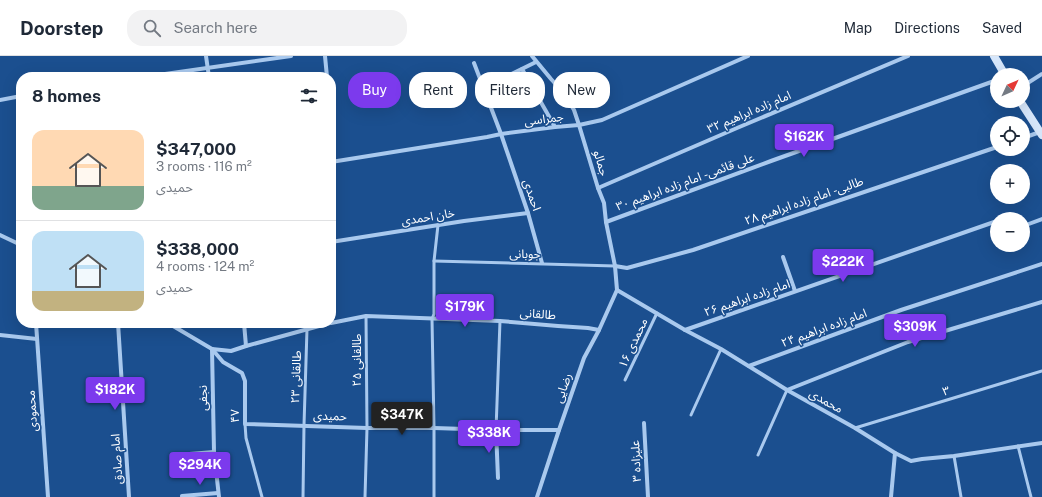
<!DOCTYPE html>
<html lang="en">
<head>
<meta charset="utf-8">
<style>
  body { margin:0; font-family:"Public Sans","Noto Sans Arabic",sans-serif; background:#f2f2f3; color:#1f2937; height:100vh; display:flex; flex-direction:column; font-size:15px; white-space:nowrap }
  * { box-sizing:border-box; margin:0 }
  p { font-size:13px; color:#747a83 }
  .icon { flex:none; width:22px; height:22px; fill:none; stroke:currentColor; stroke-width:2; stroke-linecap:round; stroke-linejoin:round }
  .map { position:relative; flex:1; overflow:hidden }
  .side { position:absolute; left:16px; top:16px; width:320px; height:256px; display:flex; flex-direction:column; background:#fff; border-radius:16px; box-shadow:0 4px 16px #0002 }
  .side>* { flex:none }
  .banner { position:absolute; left:348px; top:16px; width:380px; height:36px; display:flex; gap:8px }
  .needle { width:26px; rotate:46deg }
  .buttons { position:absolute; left:990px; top:12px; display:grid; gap:8px }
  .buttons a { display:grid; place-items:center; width:40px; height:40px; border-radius:50%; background:#fff; box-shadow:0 4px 16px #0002; font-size:20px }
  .price { position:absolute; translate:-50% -34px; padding:0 9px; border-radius:4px; background:#7c3aed; color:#fff; font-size:13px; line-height:26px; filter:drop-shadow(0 1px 2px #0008) }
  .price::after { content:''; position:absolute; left:50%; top:24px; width:12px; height:9px; margin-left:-6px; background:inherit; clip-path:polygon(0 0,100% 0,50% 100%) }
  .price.selected { background:#222; color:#fff }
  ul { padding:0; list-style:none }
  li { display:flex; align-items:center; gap:12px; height:100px; padding:0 16px }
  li+li { border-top:1px solid #e0e1e3 }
  li span { display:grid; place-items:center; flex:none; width:112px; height:80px; border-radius:12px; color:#555 }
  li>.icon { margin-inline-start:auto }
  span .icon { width:48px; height:48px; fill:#fffc; stroke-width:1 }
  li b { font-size:17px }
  h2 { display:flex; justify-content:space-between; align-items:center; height:48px; padding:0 16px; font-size:17px }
  .chip { padding:0 14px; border-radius:16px; background:#fff; box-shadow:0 4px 16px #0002; font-size:14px; line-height:36px }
  .chip.selected { background:#7c3aed; color:#fff }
  header { display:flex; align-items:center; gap:24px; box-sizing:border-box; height:56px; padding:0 20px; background:#fff; border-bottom:1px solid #e0e1e3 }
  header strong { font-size:19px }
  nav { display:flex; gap:22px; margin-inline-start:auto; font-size:14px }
  .search { width:280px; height:36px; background:#f2f2f3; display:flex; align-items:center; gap:10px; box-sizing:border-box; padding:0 14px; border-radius:16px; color:#747a83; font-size:15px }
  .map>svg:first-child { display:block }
</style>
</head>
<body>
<header>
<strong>Doorstep</strong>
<div class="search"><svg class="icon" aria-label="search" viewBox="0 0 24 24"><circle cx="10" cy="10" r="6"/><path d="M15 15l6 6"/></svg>Search here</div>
<nav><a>Map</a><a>Directions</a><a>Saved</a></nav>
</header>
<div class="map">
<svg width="1042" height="441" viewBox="0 0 1042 441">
  <rect width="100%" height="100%" fill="#1b4f8f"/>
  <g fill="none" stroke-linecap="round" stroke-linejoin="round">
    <g stroke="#a9c9ee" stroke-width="3">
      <path d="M 434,205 L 615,210"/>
      <path d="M 625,324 L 657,257"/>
      <path d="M 691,359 L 721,293"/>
      <path d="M 245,368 L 246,382 L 262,441"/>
      <path d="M 855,372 L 1042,315"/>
      <path d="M 496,374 L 500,265"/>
      <path d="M 1018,390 L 1031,441"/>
      <path d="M 758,399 L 787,334"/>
      <path d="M 954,400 L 961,441"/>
      <path d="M 303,441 L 304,369 L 307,273"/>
      <path d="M 365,441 L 367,372 L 366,260"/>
      <path d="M 434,441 L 434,372 L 432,263 L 434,258 L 434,205 L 438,169"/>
    </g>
    <g stroke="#a9c9ee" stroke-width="4">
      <path d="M 206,0 L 209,21"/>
      <path d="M 325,0 L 327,21"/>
      <path d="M 532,0 L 551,23 L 562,35 L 574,54 L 579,69 L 598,132 L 604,147 L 606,166 L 615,210 L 617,234 L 599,274 L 584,302 L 559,374 L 537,441"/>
      <path d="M 474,7 L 501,78 L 528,157 L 542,207"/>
      <path d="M 522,13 L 555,71"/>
      <path d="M 144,21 L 291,0"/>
      <path d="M 1023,30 L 1042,18"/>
      <path d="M 483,32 L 536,6"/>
      <path d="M 0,44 L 21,40"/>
      <path d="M 1023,82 L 1040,76"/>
      <path d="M 331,106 L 487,81 L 501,78 L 555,71 L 579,69 L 602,64 L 748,0"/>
      <path d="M 598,132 L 737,72 L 908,0"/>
      <path d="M 606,166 L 771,105 L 997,24"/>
      <path d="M 1023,169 L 1026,169 L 1042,163"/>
      <path d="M 0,179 L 21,189"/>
      <path d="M 331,186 L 464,165 L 528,157"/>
      <path d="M 783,201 L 795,235"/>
      <path d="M 615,210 L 627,212 L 693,194 L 997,91"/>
      <path d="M 617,234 L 685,274 L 721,293 L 787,334 L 855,372 L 895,397 L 911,405 L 922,403 L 954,400 L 1042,387"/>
      <path d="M 36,267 L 48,441"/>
      <path d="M 118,267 L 129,441"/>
      <path d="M 168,267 L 212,293 L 214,396 L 219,441"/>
      <path d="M 244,267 L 246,290"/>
      <path d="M 331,267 L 366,260 L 500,265 L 558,270 L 588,272 L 599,274"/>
      <path d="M 685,274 L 997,165"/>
      <path d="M 0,279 L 37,283"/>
      <path d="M 212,293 L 223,306 L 242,317 L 245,325 L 245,368 L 367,372 L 434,372 L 496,374 L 559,374"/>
      <path d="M 212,293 L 231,295 L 246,290 L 330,267"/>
      <path d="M 749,310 L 901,254 L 1042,208"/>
      <path d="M 787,334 L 908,286 L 1042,246"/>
      <path d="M 644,367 L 648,441"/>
      <path d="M 496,374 L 498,422"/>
      <path d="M 177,399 L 214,396"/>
      <path d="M 182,440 L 218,437"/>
      <path d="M 891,441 L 895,397"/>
    </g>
    <g stroke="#d6e6fa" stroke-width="8">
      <path d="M 994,0 L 1005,19"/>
      <path d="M 1020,45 L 1042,79"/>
    </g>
  </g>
  <g text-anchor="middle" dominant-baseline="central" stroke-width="3" stroke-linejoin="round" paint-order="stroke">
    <g font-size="12" fill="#fff" stroke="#1b4f8f">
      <text transform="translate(749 56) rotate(-23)">امام زاده ابراهیم ۳۲</text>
      <text transform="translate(544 63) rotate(-7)">جمراسی</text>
      <text transform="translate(601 107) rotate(74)">جمالو</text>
      <text transform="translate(685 126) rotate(-20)">علی قائمی - امام زاده ابراهیم ۳۰</text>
      <text transform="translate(532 139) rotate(71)">احمدی</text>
      <text transform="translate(804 145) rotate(-19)">طالبی - امام زاده ابراهیم ۲۸</text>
      <text transform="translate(428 161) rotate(-9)">خان احمدی</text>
      <text transform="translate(525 198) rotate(1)">جوبانی</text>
      <text transform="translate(747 242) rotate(-19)">امام زاده ابراهیم ۲۶</text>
      <text transform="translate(538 258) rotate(5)">طالقانی</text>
      <text transform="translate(824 272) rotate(-20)">امام زاده ابراهیم ۲۴</text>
      <text transform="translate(633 287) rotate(-65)">محمدی ۱۶</text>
      <text transform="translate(357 304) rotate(-90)">طالقانی ۲۵</text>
      <text transform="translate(296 321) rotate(-88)">طالقانی ۲۳</text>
      <text transform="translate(563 332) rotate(-71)">رضایی</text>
      <text transform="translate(946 335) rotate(-17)">۳</text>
      <text transform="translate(203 342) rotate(-91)">نجفی</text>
      <text transform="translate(826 345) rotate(29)">محمدی</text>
      <text transform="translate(32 355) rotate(-94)">محمودی</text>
      <text transform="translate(235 360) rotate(-91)">۴۷</text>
      <text transform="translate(330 360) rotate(2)">حمیدی</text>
      <text transform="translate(117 403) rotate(-94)">امام صادق</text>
      <text transform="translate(636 405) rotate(-93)">علیزاده ۳</text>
    </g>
  </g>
</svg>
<div class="buttons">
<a><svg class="needle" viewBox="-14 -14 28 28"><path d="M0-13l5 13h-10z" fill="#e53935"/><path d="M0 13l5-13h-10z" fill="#747a83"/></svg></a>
<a><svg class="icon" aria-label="locate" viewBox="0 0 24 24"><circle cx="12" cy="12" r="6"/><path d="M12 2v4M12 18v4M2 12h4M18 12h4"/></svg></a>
<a>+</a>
<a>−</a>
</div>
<b class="price" style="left:804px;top:102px">$162K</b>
<b class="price" style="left:843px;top:227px">$222K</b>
<b class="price" style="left:465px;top:272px">$179K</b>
<b class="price" style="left:915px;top:292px">$309K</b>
<b class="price" style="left:115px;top:355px">$182K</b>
<b class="price selected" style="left:402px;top:380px">$347K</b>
<b class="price" style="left:489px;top:398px">$338K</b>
<b class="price" style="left:200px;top:430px">$294K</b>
<div class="banner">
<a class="chip selected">Buy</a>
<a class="chip">Rent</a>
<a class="chip">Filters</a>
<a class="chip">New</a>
</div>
<section class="side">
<h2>8 homes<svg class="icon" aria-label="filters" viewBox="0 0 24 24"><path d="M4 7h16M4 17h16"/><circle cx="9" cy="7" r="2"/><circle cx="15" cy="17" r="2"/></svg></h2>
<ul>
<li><span style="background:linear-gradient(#ffd9b3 70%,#7fa58c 0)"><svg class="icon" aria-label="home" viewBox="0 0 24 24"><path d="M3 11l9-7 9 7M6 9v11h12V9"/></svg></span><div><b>$347,000</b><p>3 rooms · 116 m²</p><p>حمیدی</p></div></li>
<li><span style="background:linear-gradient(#bfe0f5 75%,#c2b280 0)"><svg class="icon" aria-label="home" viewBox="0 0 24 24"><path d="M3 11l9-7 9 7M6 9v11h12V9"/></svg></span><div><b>$338,000</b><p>4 rooms · 124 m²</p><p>حمیدی</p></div></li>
</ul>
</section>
</div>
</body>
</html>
